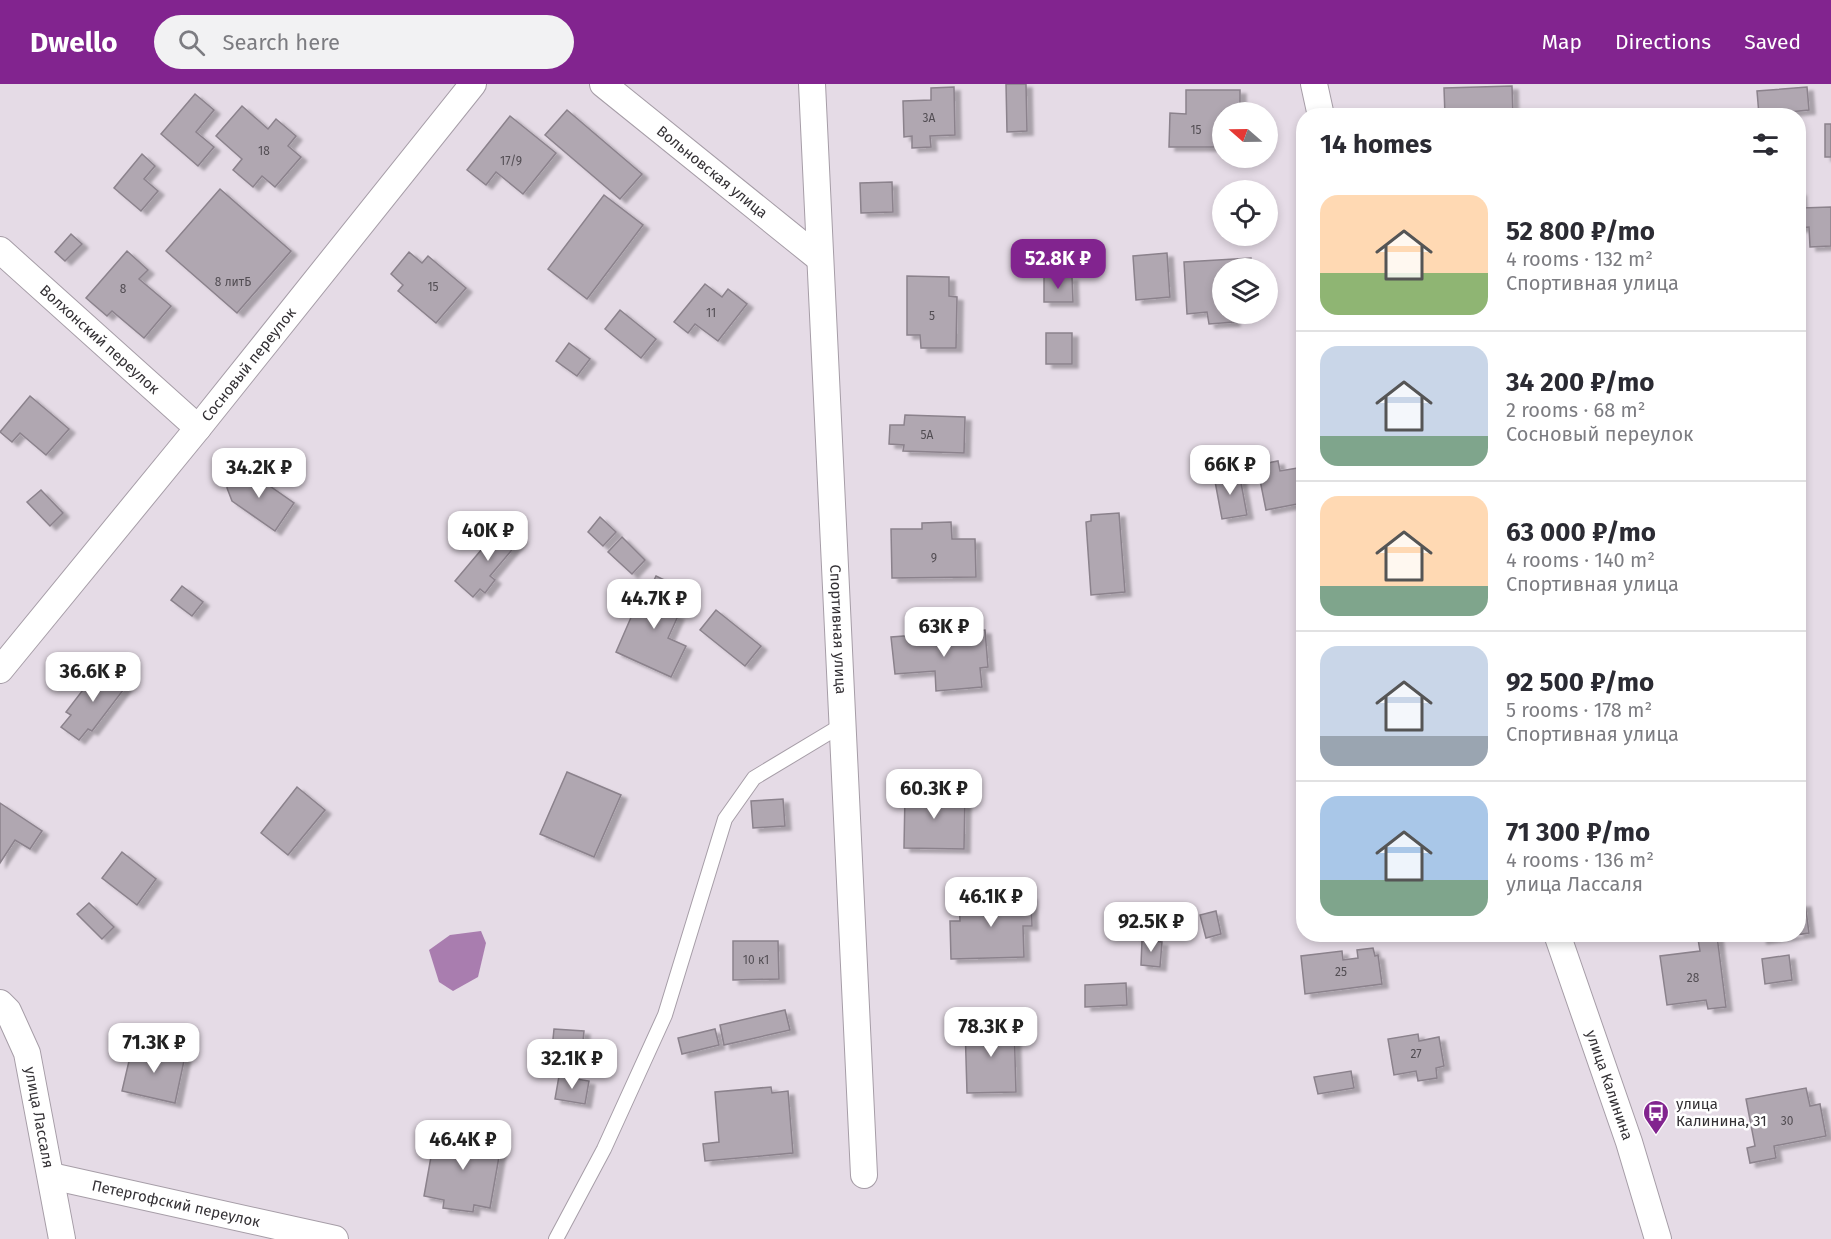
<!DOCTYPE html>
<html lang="en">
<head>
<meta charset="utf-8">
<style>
  body { margin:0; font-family:"Fira Sans",sans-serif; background:#f2f2f3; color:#2b2b33; height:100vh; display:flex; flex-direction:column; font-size:22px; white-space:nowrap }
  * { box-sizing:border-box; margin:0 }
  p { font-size:20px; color:#7c7c81 }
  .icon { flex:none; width:33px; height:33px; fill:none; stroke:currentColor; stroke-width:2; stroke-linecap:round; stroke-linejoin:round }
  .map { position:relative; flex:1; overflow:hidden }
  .sheet { position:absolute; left:1296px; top:24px; width:510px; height:834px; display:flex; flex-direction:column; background:#fff; border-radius:24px; box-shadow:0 3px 9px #0003 }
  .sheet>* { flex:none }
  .needle { width:39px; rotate:290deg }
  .fabs { position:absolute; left:1212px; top:18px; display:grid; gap:12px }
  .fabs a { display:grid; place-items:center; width:66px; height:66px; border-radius:50%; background:#fff; box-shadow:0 3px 9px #0003; font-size:30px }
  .price { position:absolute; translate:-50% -51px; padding:0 14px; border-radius:12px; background:#fff; color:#222; font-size:20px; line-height:39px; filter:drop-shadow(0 2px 3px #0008) }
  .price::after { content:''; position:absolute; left:50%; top:36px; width:18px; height:14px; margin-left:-9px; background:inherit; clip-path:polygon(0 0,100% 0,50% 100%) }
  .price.active { background:#82248f; color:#fff }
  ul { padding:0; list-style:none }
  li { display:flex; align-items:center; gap:18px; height:150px; padding:0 24px }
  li+li { border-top:2px solid #e1e1e2 }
  li span { display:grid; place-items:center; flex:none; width:168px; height:120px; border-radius:18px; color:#555 }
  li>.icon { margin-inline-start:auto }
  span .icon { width:72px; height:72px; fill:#fffc; stroke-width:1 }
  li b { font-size:26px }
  h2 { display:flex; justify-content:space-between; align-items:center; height:72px; padding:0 24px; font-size:26px }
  header { display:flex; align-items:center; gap:36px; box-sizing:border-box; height:84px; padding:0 30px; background:#82248f; color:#fff }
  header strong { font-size:28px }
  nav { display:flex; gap:33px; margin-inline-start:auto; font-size:21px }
  .search { width:420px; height:54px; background:#f2f2f3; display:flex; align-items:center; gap:15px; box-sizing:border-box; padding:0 21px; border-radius:33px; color:#7c7c81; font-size:22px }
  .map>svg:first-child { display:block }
</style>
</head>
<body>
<header>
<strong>Dwello</strong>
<div class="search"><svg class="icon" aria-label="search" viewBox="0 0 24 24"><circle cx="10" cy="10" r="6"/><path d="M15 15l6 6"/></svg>Search here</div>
<nav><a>Map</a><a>Directions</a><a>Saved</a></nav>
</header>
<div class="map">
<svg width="1831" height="1155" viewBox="0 0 1831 1155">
  <defs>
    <filter id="shadow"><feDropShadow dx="6" dy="4" stdDeviation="1.5" flood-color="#0004"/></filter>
  </defs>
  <rect width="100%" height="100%" fill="#e5dbe6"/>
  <path fill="#a97daf" d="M 481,847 L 486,859 L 478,893 L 453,907 L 439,898 L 429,866 L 450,851 Z"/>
  <g fill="#b0a7b1" stroke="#8b828c" stroke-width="1.5" filter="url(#shadow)">
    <path d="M 1006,0 L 1026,0 L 1027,47 L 1007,48 Z"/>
    <path d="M 1512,2 L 1513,32 L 1445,32 L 1444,4 Z"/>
    <path d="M 954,3 L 955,51 L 930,52 L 931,63 L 912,64 L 912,52 L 904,53 L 903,17 L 931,16 L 931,4 Z"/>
    <path d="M 1807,3 L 1809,26 L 1759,31 L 1757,7 Z"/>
    <path d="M 1186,6 L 1240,6 L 1240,28 L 1222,28 L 1222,63 L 1169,63 L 1170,29 L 1186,30 Z"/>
    <path d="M 195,10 L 214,26 L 196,48 L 214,63 L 198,82 L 161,50 Z"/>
    <path d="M 242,22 L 268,45 L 276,35 L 296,52 L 288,62 L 301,73 L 275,103 L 262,92 L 253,103 L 233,86 L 242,75 L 216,52 Z"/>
    <path d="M 567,26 L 642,90 L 620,115 L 545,51 Z"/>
    <path d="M 510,32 L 556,69 L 523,110 L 496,88 L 486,101 L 467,86 Z"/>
    <rect x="1825" y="40" width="6" height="33"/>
    <path d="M 142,70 L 155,82 L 144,95 L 158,107 L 141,127 L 114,104 Z"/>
    <path d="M 892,98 L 893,128 L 861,129 L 860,99 Z"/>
    <path d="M 220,105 L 291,167 L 237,229 L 166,167 Z"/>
    <path d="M 1798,108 L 1800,108 L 1801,124 L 1831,123 L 1831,162 L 1810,163 L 1809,143 L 1798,144 Z"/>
    <path d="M 604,111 L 643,141 L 587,215 L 548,185 Z"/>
    <path d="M 71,150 L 82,160 L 65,177 L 55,168 Z"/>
    <path d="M 127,167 L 148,186 L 139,195 L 171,222 L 144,254 L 112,227 L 107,232 L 86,214 Z"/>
    <path d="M 409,168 L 422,179 L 428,172 L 466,204 L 436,239 L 398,207 L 403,201 L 391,190 Z"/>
    <path d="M 1167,169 L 1170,213 L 1136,216 L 1133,172 Z"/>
    <path d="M 1251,174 L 1251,184 L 1222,184 L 1222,230 L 1233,230 L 1234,238 L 1209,240 L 1207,228 L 1187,230 L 1184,178 Z"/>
    <path d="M 907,192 L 949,193 L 949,212 L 957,213 L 956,264 L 921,264 L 920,251 L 907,251 Z"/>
    <path d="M 1044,193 L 1072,193 L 1073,218 L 1044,218 Z"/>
    <path d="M 705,200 L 722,213 L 728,205 L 747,220 L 718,257 L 695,240 L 688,249 L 674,238 Z"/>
    <path d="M 620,226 L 656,255 L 641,274 L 605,245 Z"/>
    <rect x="1046" y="249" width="26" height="31"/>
    <path d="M 569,259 L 590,275 L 577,292 L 556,277 Z"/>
    <path d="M 30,312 L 69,345 L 46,371 L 20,349 L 12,358 L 0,348 Z"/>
    <path d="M 905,331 L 965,333 L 964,369 L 903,367 L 904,361 L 889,360 L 890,341 L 904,341 Z"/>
    <path d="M 1278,377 L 1280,387 L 1304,383 L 1304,427 L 1302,419 L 1266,426 L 1257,381 Z"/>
    <path d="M 240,387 L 251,389 L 294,419 L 275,447 L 232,417 L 227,404 L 229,392 Z"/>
    <path d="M 1239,388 L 1247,431 L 1222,435 L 1214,392 Z"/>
    <path d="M 41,406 L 63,429 L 50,442 L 27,418 Z"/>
    <path d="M 1119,429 L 1125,508 L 1091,511 L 1086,438 L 1091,437 L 1091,431 Z"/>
    <path d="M 600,433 L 616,448 L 603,462 L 588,448 Z"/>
    <path d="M 951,438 L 952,455 L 975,455 L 976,493 L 892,494 L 891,445 L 922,445 L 922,439 Z"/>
    <path d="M 503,440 L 521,455 L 490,492 L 495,496 L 485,509 L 480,505 L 473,513 L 455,497 Z"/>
    <path d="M 622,453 L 645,476 L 632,490 L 608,468 Z"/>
    <path d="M 656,492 L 683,505 L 672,530 L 678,532 L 668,554 L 686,562 L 671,593 L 616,568 L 639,515 L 644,517 Z"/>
    <path d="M 182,502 L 203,518 L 192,532 L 171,516 Z"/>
    <path d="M 716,526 L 761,562 L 745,582 L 700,546 Z"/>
    <path d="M 985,546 L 988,583 L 980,584 L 982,603 L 936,607 L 935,587 L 895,590 L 891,553 Z"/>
    <path d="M 102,581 L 127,601 L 92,647 L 88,645 L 79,656 L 61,643 L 71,631 L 66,628 Z"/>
    <path d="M 567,688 L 621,711 L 594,773 L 540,750 Z"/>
    <path d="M 297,703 L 325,726 L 288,771 L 261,749 Z"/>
    <path d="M 905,708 L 965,709 L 964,765 L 904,764 Z"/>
    <path d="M 783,715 L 785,742 L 753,744 L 751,717 Z"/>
    <path d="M 0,719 L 42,747 L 30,765 L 15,756 L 0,779 Z"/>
    <path d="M 122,768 L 156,795 L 137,821 L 102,794 Z"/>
    <path d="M 1031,812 L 1032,842 L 1023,842 L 1024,873 L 951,875 L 950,837 L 960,837 L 959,814 Z"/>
    <path d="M 89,819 L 114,843 L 102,855 L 77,830 Z"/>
    <path d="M 1805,819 L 1809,849 L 1761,856 L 1760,850 L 1798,850 L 1798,820 Z"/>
    <path d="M 1216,827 L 1221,850 L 1206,854 L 1200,831 Z"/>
    <path d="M 1717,852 L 1726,923 L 1708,925 L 1706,916 L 1667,921 L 1660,872 L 1700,867 L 1698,855 Z"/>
    <path d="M 1142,856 L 1162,858 L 1160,883 L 1141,881 Z"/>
    <path d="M 733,857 L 778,857 L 779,895 L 733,896 Z"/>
    <path d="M 1373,864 L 1375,872 L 1378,871 L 1382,900 L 1305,910 L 1301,872 L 1342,867 L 1343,876 L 1358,874 L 1357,866 Z"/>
    <path d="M 1789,871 L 1792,896 L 1765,900 L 1762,875 Z"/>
    <path d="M 1126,899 L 1127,921 L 1085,923 L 1085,901 Z"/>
    <path d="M 785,926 L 790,946 L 724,961 L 720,941 Z"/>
    <path d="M 1014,939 L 1016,1008 L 967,1009 L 965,941 Z"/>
    <path d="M 554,945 L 584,947 L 581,978 L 551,975 Z"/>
    <path d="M 715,945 L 719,961 L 682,970 L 678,954 Z"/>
    <path d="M 1418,950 L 1419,957 L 1439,953 L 1444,982 L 1436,984 L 1437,994 L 1418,997 L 1416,987 L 1394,991 L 1388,955 Z"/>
    <path d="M 133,960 L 185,972 L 175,1019 L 122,1007 Z"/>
    <path d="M 1351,987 L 1354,1004 L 1318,1010 L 1314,993 Z"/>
    <path d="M 559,992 L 589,997 L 585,1020 L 555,1015 Z"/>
    <path d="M 771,1003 L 772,1009 L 788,1007 L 793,1069 L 705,1077 L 703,1060 L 719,1058 L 715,1008 Z"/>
    <path d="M 1806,1004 L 1810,1022 L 1820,1020 L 1826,1052 L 1774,1062 L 1776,1074 L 1750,1079 L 1747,1064 L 1755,1062 L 1746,1015 Z"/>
    <path d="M 457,1041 L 486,1046 L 483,1064 L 500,1067 L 490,1124 L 474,1121 L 473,1128 L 443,1124 L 444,1116 L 424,1112 L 434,1056 L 454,1059 Z"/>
  </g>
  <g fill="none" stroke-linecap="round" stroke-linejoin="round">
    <defs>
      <path id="service" d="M 556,1155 L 604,1065 L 665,931 L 725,735 L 754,694 L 842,641"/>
      <g id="minor">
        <path id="s1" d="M 603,0 L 820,175"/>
        <path id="s2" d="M 812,0 L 864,1091"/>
        <path d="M 1314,0 L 1321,32"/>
        <path id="s3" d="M 0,166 L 198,344"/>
        <path id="s4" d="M 0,586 L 198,344 L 473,0"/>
        <path id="s5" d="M 1557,850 L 1629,1058 L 1658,1155"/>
        <path id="s6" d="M 0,919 L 8,927 L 27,969 L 62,1155"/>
        <path id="s7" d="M 51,1092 L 335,1155"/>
      </g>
    </defs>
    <use href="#service" stroke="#a69da7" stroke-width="16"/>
    <use href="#minor" stroke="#a69da7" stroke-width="28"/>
    <use href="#service" stroke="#fff" stroke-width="14"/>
    <use href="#minor" stroke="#fff" stroke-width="26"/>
  </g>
  <defs>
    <symbol id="bus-pin" viewBox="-11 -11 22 30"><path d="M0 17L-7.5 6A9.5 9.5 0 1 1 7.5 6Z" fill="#82248f" stroke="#fff"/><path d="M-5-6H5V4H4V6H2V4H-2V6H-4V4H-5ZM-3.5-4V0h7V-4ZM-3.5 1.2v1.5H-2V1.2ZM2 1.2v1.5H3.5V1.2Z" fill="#fff"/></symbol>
  </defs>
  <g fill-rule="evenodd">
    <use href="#bus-pin" x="1641" y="1014" width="30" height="40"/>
  </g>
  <g text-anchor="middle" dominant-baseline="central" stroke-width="5" stroke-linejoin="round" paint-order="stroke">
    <g font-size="12" fill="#534e54">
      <text x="929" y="34">3А</text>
      <text x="1196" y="46">15</text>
      <text x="264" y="67">18</text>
      <text x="511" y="77">17/9</text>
      <text x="233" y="198">8 литБ</text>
      <text x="433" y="203">15</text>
      <text x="123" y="205">8</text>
      <text x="711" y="229">11</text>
      <text x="932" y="232">5</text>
      <text x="927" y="351">5А</text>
      <text x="934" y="474">9</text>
      <text x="756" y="876">10 к1</text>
      <text x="1341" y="888">25</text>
      <text x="1693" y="894">28</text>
      <text x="1416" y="970">27</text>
      <text x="1787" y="1037">30</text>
    </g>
    <g font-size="15" fill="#343135" stroke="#fff">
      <text stroke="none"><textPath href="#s1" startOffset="140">Вольновская улица</textPath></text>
      <text stroke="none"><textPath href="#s3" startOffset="134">Волхонский переулок</textPath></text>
      <text stroke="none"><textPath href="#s4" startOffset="394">Сосновый переулок</textPath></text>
      <text stroke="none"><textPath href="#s2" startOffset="546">Спортивная улица</textPath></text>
      <text stroke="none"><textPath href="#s5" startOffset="160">улица Калинина</textPath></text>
      <text stroke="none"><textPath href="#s6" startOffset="123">улица Лассаля</textPath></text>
      <text stroke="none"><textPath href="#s7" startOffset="128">Петергофский переулок</textPath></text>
    </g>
    <g font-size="15" fill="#343135" stroke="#fff" text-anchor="start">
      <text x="1676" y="1020">улица<tspan x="1676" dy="17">Калинина, 31</tspan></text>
    </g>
  </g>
</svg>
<div class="fabs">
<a><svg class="needle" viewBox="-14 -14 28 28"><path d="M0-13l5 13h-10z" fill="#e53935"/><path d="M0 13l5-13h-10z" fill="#7c7c81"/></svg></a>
<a><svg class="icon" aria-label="locate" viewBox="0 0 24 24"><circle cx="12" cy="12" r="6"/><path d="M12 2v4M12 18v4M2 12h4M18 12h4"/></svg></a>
<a><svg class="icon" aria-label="layers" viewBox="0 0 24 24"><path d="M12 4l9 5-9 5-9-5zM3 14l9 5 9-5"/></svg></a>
</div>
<b class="price active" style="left:1058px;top:206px">52.8K ₽</b>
<b class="price" style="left:1230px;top:412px">66K ₽</b>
<b class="price" style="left:259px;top:415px">34.2K ₽</b>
<b class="price" style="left:488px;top:478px">40K ₽</b>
<b class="price" style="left:654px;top:546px">44.7K ₽</b>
<b class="price" style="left:944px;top:574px">63K ₽</b>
<b class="price" style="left:93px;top:619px">36.6K ₽</b>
<b class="price" style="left:934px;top:736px">60.3K ₽</b>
<b class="price" style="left:991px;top:844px">46.1K ₽</b>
<b class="price" style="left:1151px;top:869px">92.5K ₽</b>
<b class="price" style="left:991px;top:974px">78.3K ₽</b>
<b class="price" style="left:154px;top:990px">71.3K ₽</b>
<b class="price" style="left:572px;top:1006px">32.1K ₽</b>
<b class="price" style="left:463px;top:1087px">46.4K ₽</b>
<section class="sheet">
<h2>14 homes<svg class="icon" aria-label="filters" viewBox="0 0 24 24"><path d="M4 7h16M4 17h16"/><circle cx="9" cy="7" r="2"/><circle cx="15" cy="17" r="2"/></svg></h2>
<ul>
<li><span style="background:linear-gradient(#ffd9b3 65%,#8fb573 0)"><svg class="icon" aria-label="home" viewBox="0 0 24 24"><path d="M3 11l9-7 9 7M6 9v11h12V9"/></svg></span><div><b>52 800 ₽/mo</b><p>4 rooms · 132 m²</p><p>Спортивная улица</p></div></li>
<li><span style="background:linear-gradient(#c9d6e8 75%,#7fa58c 0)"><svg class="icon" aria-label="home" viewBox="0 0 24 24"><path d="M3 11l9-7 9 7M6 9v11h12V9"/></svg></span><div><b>34 200 ₽/mo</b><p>2 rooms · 68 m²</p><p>Сосновый переулок</p></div></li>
<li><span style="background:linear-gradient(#ffd9b3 75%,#7fa58c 0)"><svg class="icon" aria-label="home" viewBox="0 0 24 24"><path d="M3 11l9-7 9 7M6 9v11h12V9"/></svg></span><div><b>63 000 ₽/mo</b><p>4 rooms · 140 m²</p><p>Спортивная улица</p></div></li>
<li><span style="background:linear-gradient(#c9d6e8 75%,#9aa5b1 0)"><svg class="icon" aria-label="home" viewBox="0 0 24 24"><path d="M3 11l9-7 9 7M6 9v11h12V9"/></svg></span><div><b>92 500 ₽/mo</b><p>5 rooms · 178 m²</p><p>Спортивная улица</p></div></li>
<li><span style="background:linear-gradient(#a9c7e8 70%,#7fa58c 0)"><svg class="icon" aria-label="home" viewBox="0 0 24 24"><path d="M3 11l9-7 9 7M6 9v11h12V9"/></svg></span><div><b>71 300 ₽/mo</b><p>4 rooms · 136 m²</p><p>улица Лассаля</p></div></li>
</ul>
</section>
</div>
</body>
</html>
